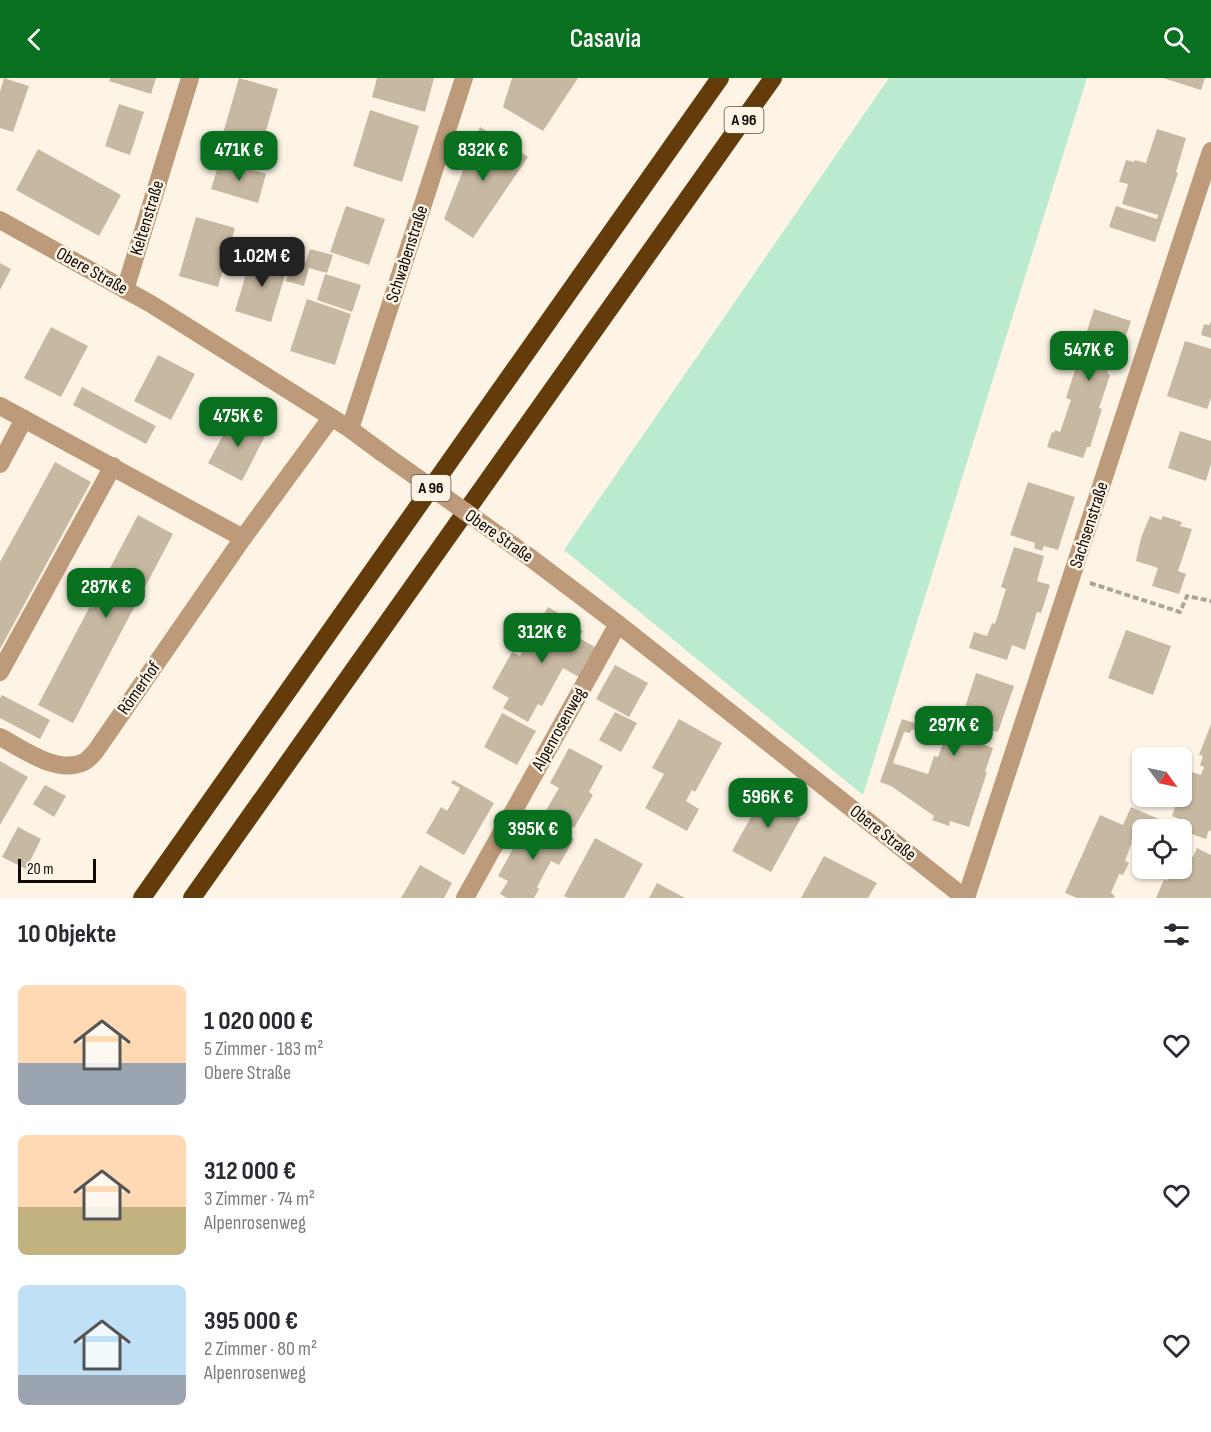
<!DOCTYPE html>
<html lang="de">
<head>
<meta charset="utf-8">
<style>
  body { margin:0; font-family:"Sofia Sans Condensed",sans-serif; background:#f2f2f3; color:#2b2b33; height:100vh; display:flex; flex-direction:column; font-size:22px; white-space:nowrap }
  * { box-sizing:border-box; margin:0 }
  p { font-size:20px; color:#7c7c81 }
  .icon { flex:none; width:33px; height:33px; fill:none; stroke:currentColor; stroke-width:2; stroke-linecap:round; stroke-linejoin:round }
  .map { position:relative; height:820px; overflow:hidden }
  .side { display:flex; flex-direction:column; background:#fff; flex:1 }
  .side>* { flex:none }
  .needle { width:39px; rotate:123deg }
  .controls { position:absolute; left:1132px; top:669px; display:grid; gap:12px }
  .controls a { display:grid; place-items:center; width:60px; height:60px; border-radius:9px; background:#fff; box-shadow:0 2px 4px #0004; font-size:30px }
  .scale { position:absolute; left:18px; bottom:15px; width:78px; box-sizing:border-box; padding-left:6px; border:3px solid #100a04; border-top:0; font-size:16px; line-height:21px; white-space:nowrap; color:#100a04; -webkit-text-stroke:4px #fef4e6; paint-order:stroke }
  .price { position:absolute; translate:-50% -51px; padding:0 14px; border-radius:12px; background:#097020; color:#fff; font-size:20px; line-height:39px; filter:drop-shadow(0 2px 3px #0008) }
  .price::after { content:''; position:absolute; left:50%; top:36px; width:18px; height:14px; margin-left:-9px; background:inherit; clip-path:polygon(0 0,100% 0,50% 100%) }
  .price.on { background:#222; color:#fff }
  ul { padding:0; list-style:none }
  li { display:flex; align-items:center; gap:18px; height:150px; padding:0 18px }
  li span { display:grid; place-items:center; flex:none; width:168px; height:120px; border-radius:9px; color:#555 }
  li>.icon { margin-inline-start:auto }
  span .icon { width:72px; height:72px; fill:#fffc; stroke-width:1 }
  li b { font-size:26px }
  h2 { display:flex; justify-content:space-between; align-items:center; height:72px; padding:0 18px; font-size:26px }
  header { display:flex; justify-content:space-between; align-items:center; height:78px; padding:0 18px; background:#097020; color:#fff; font-size:27px; font-weight:600 }
  .map>svg:first-child { display:block }
</style>
</head>
<body>
<header><svg class="icon" aria-label="back" viewBox="0 0 24 24"><path d="M15 5l-7 7 7 7"/></svg>Casavia<svg class="icon" aria-label="search" viewBox="0 0 24 24"><circle cx="10" cy="10" r="6"/><path d="M15 15l6 6"/></svg></header>
<div class="map">
<svg width="1211" height="820" viewBox="0 0 1211 820">
  <rect width="100%" height="100%" fill="#fef4e6"/>
  <path fill="#baead0" d="M 889,0 L 1087,0 L 863,717 L 564,472 Z"/>
  <g fill="#c7b8a1">
    <path d="M 4,0 L 29,8 L 13,54 L 0,50 L 0,14 Z"/>
    <path d="M 110,0 L 156,0 L 151,16 L 109,3 Z"/>
    <path d="M 239,0 L 278,11 L 261,70 L 222,59 Z"/>
    <path d="M 377,0 L 434,0 L 425,34 L 372,19 Z"/>
    <path d="M 512,0 L 578,0 L 543,53 L 503,29 Z"/>
    <path d="M 1163,0 L 1205,0 L 1201,12 Z"/>
    <path d="M 119,26 L 144,34 L 130,77 L 105,68 Z"/>
    <path d="M 370,32 L 419,48 L 402,104 L 353,88 Z"/>
    <path d="M 480,49 L 528,79 L 473,160 L 444,141 Z"/>
    <path d="M 1157,51 L 1186,60 L 1176,94 L 1178,95 L 1155,164 L 1109,149 L 1116,128 L 1157,141 L 1158,137 L 1122,126 L 1128,106 L 1119,104 L 1126,82 L 1134,84 L 1135,82 L 1146,85 Z"/>
    <path d="M 38,71 L 121,117 L 99,158 L 16,112 Z"/>
    <path d="M 220,82 L 266,96 L 258,125 L 211,111 Z"/>
    <path d="M 346,128 L 385,141 L 369,187 L 330,174 Z"/>
    <path d="M 196,139 L 235,150 L 218,209 L 179,198 Z"/>
    <path d="M 310,171 L 333,177 L 327,195 L 309,190 L 304,208 L 286,203 L 291,185 L 304,189 Z"/>
    <path d="M 252,176 L 288,187 L 271,244 L 235,233 Z"/>
    <path d="M 0,185 L 11,191 L 0,212 Z"/>
    <path d="M 325,196 L 361,207 L 352,234 L 317,222 Z"/>
    <path d="M 307,221 L 351,236 L 335,287 L 290,273 Z"/>
    <path d="M 1094,231 L 1131,243 L 1118,282 L 1112,280 L 1107,295 L 1110,297 L 1099,330 L 1102,331 L 1090,369 L 1087,369 L 1083,380 L 1047,369 L 1052,354 L 1054,355 L 1055,352 L 1060,354 L 1071,322 L 1066,320 L 1077,286 L 1062,281 L 1065,273 L 1070,265 L 1082,269 Z"/>
    <path d="M 1211,243 L 1211,260 L 1201,257 L 1204,246 L 1209,247 Z"/>
    <path d="M 51,249 L 88,268 L 61,319 L 24,300 Z"/>
    <path d="M 1185,263 L 1211,271 L 1211,320 L 1207,331 L 1167,318 Z"/>
    <path d="M 158,277 L 195,296 L 171,342 L 134,323 Z"/>
    <path d="M 82,309 L 156,348 L 146,366 L 73,327 Z"/>
    <path d="M 234,337 L 267,354 L 242,403 L 208,385 Z"/>
    <path d="M 1180,353 L 1211,363 L 1211,386 L 1206,403 L 1168,390 Z"/>
    <path d="M 55,384 L 91,404 L 0,571 L 0,484 Z"/>
    <path d="M 1028,404 L 1075,419 L 1058,472 L 1044,468 L 1042,473 L 1034,470 L 1035,465 L 1010,457 Z"/>
    <path d="M 138,437 L 173,456 L 73,645 L 38,627 Z"/>
    <path d="M 1150,438 L 1161,442 L 1163,438 L 1182,444 L 1180,448 L 1192,451 L 1178,493 L 1186,496 L 1179,516 L 1152,508 L 1158,490 L 1136,483 L 1141,460 Z"/>
    <path d="M 1014,469 L 1044,478 L 1037,503 L 1050,507 L 1041,535 L 1037,534 L 1025,572 L 1012,567 L 1007,582 L 969,570 L 974,554 L 987,558 L 992,545 L 995,546 L 1006,511 L 1001,509 Z"/>
    <path d="M 548,529 L 574,544 L 572,547 L 583,553 L 579,560 L 595,569 L 579,599 L 563,590 L 542,628 L 538,626 L 528,644 L 503,630 L 509,620 L 492,610 L 512,574 L 520,578 Z"/>
    <path d="M 1126,552 L 1171,568 L 1153,617 L 1108,600 Z"/>
    <path d="M 615,587 L 648,605 L 629,639 L 596,621 Z"/>
    <path d="M 976,595 L 1014,608 L 998,654 L 982,650 L 976,664 L 993,670 L 985,694 L 987,694 L 969,749 L 950,743 L 949,748 L 932,742 L 934,738 L 891,708 L 880,704 L 902,641 L 929,650 L 927,656 L 912,651 L 910,655 L 904,654 L 893,685 L 928,696 L 934,678 L 938,679 L 946,657 L 943,655 L 948,641 L 954,643 L 956,637 L 962,639 Z"/>
    <path d="M 2,617 L 50,642 L 40,661 L 0,640 L 0,620 Z"/>
    <path d="M 615,634 L 637,645 L 621,674 L 599,662 Z"/>
    <path d="M 502,635 L 536,653 L 517,687 L 484,669 Z"/>
    <path d="M 679,641 L 722,665 L 695,714 L 692,712 L 686,723 L 699,731 L 687,753 L 645,730 L 664,696 L 652,690 Z"/>
    <path d="M 1211,646 L 1211,753 L 1209,752 L 1206,761 L 1180,752 L 1184,743 L 1172,738 L 1179,718 L 1182,718 L 1182,711 L 1189,693 L 1201,697 L 1204,689 L 1200,687 L 1203,678 L 1199,677 Z"/>
    <path d="M 569,670 L 603,688 L 589,714 L 593,717 L 574,750 L 545,734 L 559,710 L 550,705 Z"/>
    <path d="M 0,683 L 28,699 L 0,747 Z"/>
    <path d="M 772,701 L 792,712 L 782,730 L 801,740 L 771,794 L 732,773 Z"/>
    <path d="M 453,702 L 494,725 L 464,777 L 426,755 L 441,729 L 447,733 L 460,710 L 451,705 Z"/>
    <path d="M 45,707 L 66,718 L 54,739 L 33,726 Z"/>
    <path d="M 1131,729 L 1168,745 L 1165,752 L 1143,752 L 1143,765 L 1132,761 L 1131,764 L 1132,764 L 1125,783 L 1129,785 L 1123,797 L 1119,796 L 1111,815 L 1115,818 L 1114,820 L 1077,820 L 1065,815 L 1100,737 L 1123,747 Z"/>
    <path d="M 544,744 L 574,761 L 559,787 L 551,783 L 537,809 L 539,811 L 534,820 L 507,820 L 500,816 L 508,803 L 498,798 L 520,758 L 530,763 L 535,755 L 537,756 Z"/>
    <path d="M 18,749 L 41,761 L 26,791 L 2,779 Z"/>
    <path d="M 595,760 L 643,786 L 624,820 L 568,820 L 564,818 Z"/>
    <path d="M 1197,770 L 1211,777 L 1211,820 L 1156,820 L 1164,801 L 1167,803 L 1172,790 L 1182,790 L 1182,774 L 1193,779 Z"/>
    <path d="M 824,778 L 877,805 L 868,820 L 801,820 Z"/>
    <path d="M 420,787 L 452,805 L 444,820 L 401,820 Z"/>
    <path d="M 657,805 L 685,820 L 649,820 Z"/>
  </g>
  <g fill="none" stroke-linecap="round" stroke-linejoin="round">
    <path stroke="#aca498" stroke-width="4" stroke-dasharray="6 3" stroke-linecap="butt" d="M 1090,505 L 1180,534 L 1187,518 L 1211,523"/>
    <g stroke="#bd9b7a" stroke-width="18">
      <path d="M 0,142 L 151,226 L 350,351 L 381,374"/>
      <path d="M 125,212 L 190,0"/>
      <path d="M 0,328 L 243,460 L 331,340"/>
      <path d="M 350,351 L 464,0"/>
      <path d="M 0,386 L 24,341"/>
      <path d="M 528,478 L 618,546 L 965,820"/>
      <path d="M 0,594 L 113,388"/>
      <path d="M 0,659 C 23,671 57,697 84,684 C 88,682 92,677 95,674 L 243,460"/>
      <path d="M 465,820 L 618,546"/>
      <path d="M 966,820 L 1211,73"/>
    </g>
    <g stroke="#643c0c" stroke-width="18">
      <path d="M 142,820 L 720,0"/>
      <path d="M 192,820 L 773,0"/>
    </g>
    <path stroke="#bd9b7a" stroke-width="18" d="M 381,374 L 528,478"/>
  </g>
  <g text-anchor="middle" dominant-baseline="central" stroke-width="5" stroke-linejoin="round" paint-order="stroke">
    <g fill="#fef4e6" stroke="#575048" stroke-width="1.5">
      <rect x="724.5" y="29" width="39" height="26" rx="4.5"/>
      <rect x="411.5" y="397" width="39" height="26" rx="4.5"/>
    </g>
    <g font-size="16" font-weight="bold" fill="#100a04">
      <text x="744" y="42">A 96</text>
      <text x="431" y="410">A 96</text>
    </g>
    <g font-size="18" fill="#100a04" stroke="#fef4e6">
      <text transform="translate(147 140) rotate(-73)">Keltenstraße</text>
      <text transform="translate(407 176) rotate(-72)">Schwabenstraße</text>
      <text transform="translate(92 193) rotate(29)">Obere Straße</text>
      <text transform="translate(1089 447) rotate(-72)">Sachsenstraße</text>
      <text transform="translate(499 458) rotate(35)">Obere Straße</text>
      <text transform="translate(139 610) rotate(-55)">Römerhof</text>
      <text transform="translate(559 651) rotate(-61)">Alpenrosenweg</text>
      <text transform="translate(883 755) rotate(38)">Obere Straße</text>
    </g>
  </g>
</svg>
<div class="controls">
<a><svg class="needle" viewBox="-14 -14 28 28"><path d="M0-13l5 13h-10z" fill="#e53935"/><path d="M0 13l5-13h-10z" fill="#7c7c81"/></svg></a>
<a><svg class="icon" aria-label="locate" viewBox="0 0 24 24"><circle cx="12" cy="12" r="6"/><path d="M12 2v4M12 18v4M2 12h4M18 12h4"/></svg></a>
</div>
<div class="scale">20 m</div>
<b class="price" style="left:239px;top:104px">471K €</b>
<b class="price" style="left:483px;top:104px">832K €</b>
<b class="price on" style="left:262px;top:210px">1.02M €</b>
<b class="price" style="left:1089px;top:304px">547K €</b>
<b class="price" style="left:238px;top:370px">475K €</b>
<b class="price" style="left:106px;top:541px">287K €</b>
<b class="price" style="left:542px;top:586px">312K €</b>
<b class="price" style="left:954px;top:679px">297K €</b>
<b class="price" style="left:768px;top:751px">596K €</b>
<b class="price" style="left:533px;top:783px">395K €</b>
</div>
<section class="side">
<h2>10 Objekte<svg class="icon" aria-label="filters" viewBox="0 0 24 24"><path d="M4 7h16M4 17h16"/><circle cx="9" cy="7" r="2"/><circle cx="15" cy="17" r="2"/></svg></h2>
<ul>
<li><span style="background:linear-gradient(#ffd9b3 65%,#9aa5b1 0)"><svg class="icon" aria-label="home" viewBox="0 0 24 24"><path d="M3 11l9-7 9 7M6 9v11h12V9"/></svg></span><div><b>1 020 000 €</b><p>5 Zimmer · 183 m²</p><p>Obere Straße</p></div><svg class="icon" aria-label="heart" viewBox="0 0 24 24"><path d="M12 20l-8-8c-3-5 5-10 8-4 3-6 11-1 8 4z"/></svg></li>
<li><span style="background:linear-gradient(#ffd9b3 60%,#c2b280 0)"><svg class="icon" aria-label="home" viewBox="0 0 24 24"><path d="M3 11l9-7 9 7M6 9v11h12V9"/></svg></span><div><b>312 000 €</b><p>3 Zimmer · 74 m²</p><p>Alpenrosenweg</p></div><svg class="icon" aria-label="heart" viewBox="0 0 24 24"><path d="M12 20l-8-8c-3-5 5-10 8-4 3-6 11-1 8 4z"/></svg></li>
<li><span style="background:linear-gradient(#bfe0f5 75%,#9aa5b1 0)"><svg class="icon" aria-label="home" viewBox="0 0 24 24"><path d="M3 11l9-7 9 7M6 9v11h12V9"/></svg></span><div><b>395 000 €</b><p>2 Zimmer · 80 m²</p><p>Alpenrosenweg</p></div><svg class="icon" aria-label="heart" viewBox="0 0 24 24"><path d="M12 20l-8-8c-3-5 5-10 8-4 3-6 11-1 8 4z"/></svg></li>
</ul>
</section>
</body>
</html>
